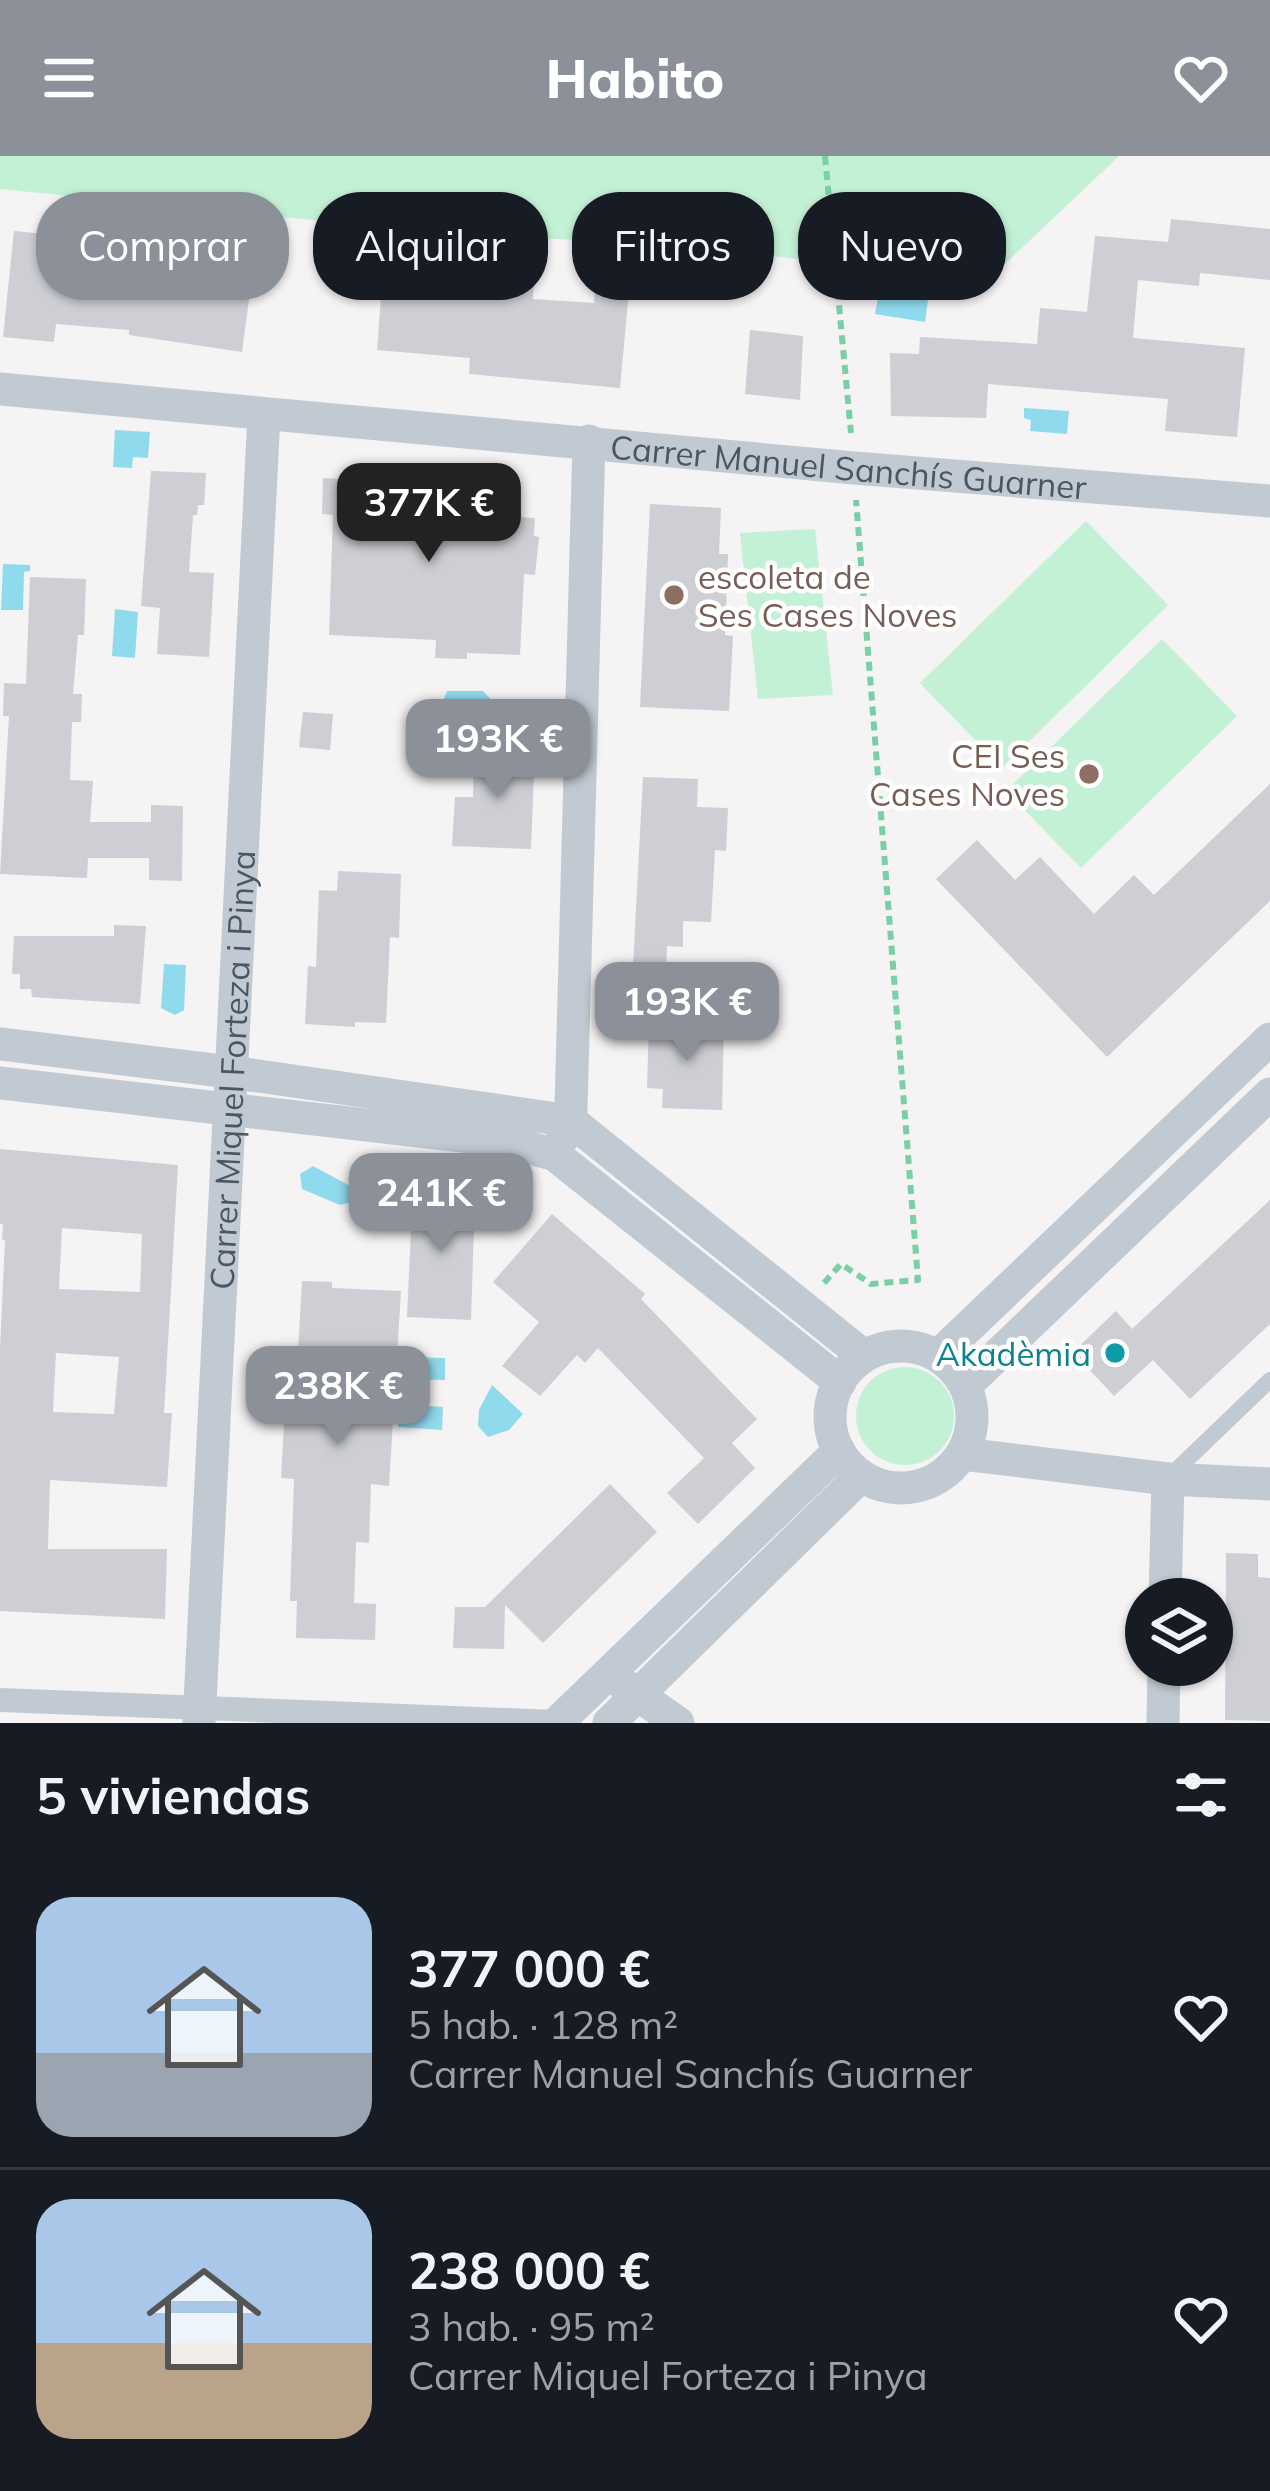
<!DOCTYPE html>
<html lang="es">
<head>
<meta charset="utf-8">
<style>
  body { margin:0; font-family:Mulish,sans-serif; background:#20242c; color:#f1f3f6; height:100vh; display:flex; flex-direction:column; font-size:45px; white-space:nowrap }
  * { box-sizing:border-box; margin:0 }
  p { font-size:39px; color:#9ea1a6 }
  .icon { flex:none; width:66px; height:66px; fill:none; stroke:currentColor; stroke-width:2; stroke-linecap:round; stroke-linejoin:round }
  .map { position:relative; height:1567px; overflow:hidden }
  .sheet { display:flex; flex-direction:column; background:#171b24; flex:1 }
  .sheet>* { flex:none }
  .top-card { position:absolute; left:36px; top:36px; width:1200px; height:108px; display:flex; gap:24px }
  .buttons { position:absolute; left:1125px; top:1422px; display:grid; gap:24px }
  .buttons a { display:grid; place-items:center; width:108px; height:108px; border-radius:50%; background:#171b24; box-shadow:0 3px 9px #0004; font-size:60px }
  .price { position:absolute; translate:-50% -102px; padding:0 27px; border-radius:24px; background:#8c9099; color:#fff; font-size:39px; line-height:78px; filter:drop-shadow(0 3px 6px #0008) }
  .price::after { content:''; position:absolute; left:50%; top:72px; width:36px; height:27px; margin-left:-18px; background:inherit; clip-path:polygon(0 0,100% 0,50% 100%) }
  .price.current { background:#222; color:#fff }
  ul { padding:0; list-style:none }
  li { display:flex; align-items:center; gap:36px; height:300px; padding:0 36px }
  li+li { border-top:3px solid #363941 }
  li span { display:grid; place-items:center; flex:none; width:336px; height:240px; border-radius:36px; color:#555 }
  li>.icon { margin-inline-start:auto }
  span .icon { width:144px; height:144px; fill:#fffc; stroke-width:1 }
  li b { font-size:51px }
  h2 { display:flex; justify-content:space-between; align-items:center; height:144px; padding:0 36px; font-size:51px }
  .chip { padding:0 42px; border-radius:48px; background:#171b24; box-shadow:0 3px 9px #0004; font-size:42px; line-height:108px }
  .chip.current { background:#8c9099; color:#fff }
  header { display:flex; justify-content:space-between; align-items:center; height:156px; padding:0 36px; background:#8c9099; color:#fff; font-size:54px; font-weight:800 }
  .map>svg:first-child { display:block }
</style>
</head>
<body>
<header><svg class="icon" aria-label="menu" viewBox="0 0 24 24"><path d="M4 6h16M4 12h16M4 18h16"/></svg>Habito<svg class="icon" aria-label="heart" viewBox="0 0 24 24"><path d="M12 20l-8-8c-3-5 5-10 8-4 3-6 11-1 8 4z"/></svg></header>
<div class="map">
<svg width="1270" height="1567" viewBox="0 0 1270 1567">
  <rect width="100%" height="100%" fill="#f5f3f3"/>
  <g fill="#c3f1d5">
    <path d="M 0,0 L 1119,0 L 989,123 L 649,87 L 464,79 L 0,33 Z"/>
    <path d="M 1086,365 L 1168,449 L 1002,612 L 920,527 Z"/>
    <path d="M 815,373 L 833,539 L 758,543 L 740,377 Z"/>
    <path d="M 1162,483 L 1237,560 L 1081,712 L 1006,635 Z"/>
    <circle cx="905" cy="1260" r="49"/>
  </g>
  <g fill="#90daee">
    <path d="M 132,69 L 168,72 L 166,95 L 130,92 L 122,80 Z"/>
    <path d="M 879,135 L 928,144 L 925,166 L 875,158 Z"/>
    <path d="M 1024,252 L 1069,255 L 1067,278 L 1030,275 L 1031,264 L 1024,262 Z"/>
    <path d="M 115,274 L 150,276 L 148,302 L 133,301 L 132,312 L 113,311 Z"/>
    <path d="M 3,408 L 30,409 L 30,415 L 24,416 L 23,454 L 1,454 Z"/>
    <path d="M 115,453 L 138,456 L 135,502 L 112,500 Z"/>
    <path d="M 447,535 L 483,535 L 494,547 L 484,557 L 449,555 L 442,548 Z"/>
    <path d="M 164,808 L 186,809 L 184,854 L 175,859 L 161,852 Z"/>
    <path d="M 313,1010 L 350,1030 L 354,1039 L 351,1046 L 340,1049 L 302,1033 L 300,1018 Z"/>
    <path d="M 401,1201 L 445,1202 L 445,1224 L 401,1223 Z"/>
    <path d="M 492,1229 L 523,1258 L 509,1274 L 488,1281 L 478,1270 L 479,1254 Z"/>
    <path d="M 400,1248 L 443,1251 L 442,1274 L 398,1271 Z"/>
  </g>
  <g fill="#cdcfd5" fill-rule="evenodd">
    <path d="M 1171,63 L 1270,73 L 1270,124 L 1200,117 L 1199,130 L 1138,124 L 1133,182 L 1245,192 L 1237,281 L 1165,275 L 1168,243 L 988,228 L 986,262 L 891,260 L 890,197 L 919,198 L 920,181 L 1037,188 L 1040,152 L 1087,156 L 1095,80 L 1168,86 Z"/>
    <path d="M 14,75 L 56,79 L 55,89 L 78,91 L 77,96 L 199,106 L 202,87 L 234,92 L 230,110 L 244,112 L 242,120 L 252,121 L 242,196 L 129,179 L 129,174 L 56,168 L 54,186 L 3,181 Z"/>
    <path d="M 383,115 L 534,126 L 533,143 L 594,147 L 595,132 L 629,135 L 620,232 L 469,218 L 470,202 L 377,194 Z"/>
    <path d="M 750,174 L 803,180 L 800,244 L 745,238 Z"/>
    <path d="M 151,315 L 206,317 L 204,349 L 198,349 L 197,359 L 193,359 L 189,416 L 214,417 L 209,501 L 157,498 L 160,452 L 141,450 Z"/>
    <path d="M 323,322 L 521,335 L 519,361 L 535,362 L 534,380 L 539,381 L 535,419 L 524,418 L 520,499 L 467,497 L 467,503 L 435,502 L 436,484 L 329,479 L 333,359 L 322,358 Z"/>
    <path d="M 650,348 L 721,352 L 719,398 L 728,398 L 725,479 L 733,480 L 729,555 L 640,551 Z"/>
    <path d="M 30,421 L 86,423 L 84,479 L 78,479 L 73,538 L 82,538 L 81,566 L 72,566 L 70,624 L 93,625 L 90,666 L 151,666 L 151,649 L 183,650 L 182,725 L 149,724 L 149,702 L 88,702 L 87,722 L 0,718 L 9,560 L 3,560 L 4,527 L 26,528 Z"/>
    <path d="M 303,556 L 333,558 L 330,594 L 299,591 Z"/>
    <path d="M 474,591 L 535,593 L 531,693 L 452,690 L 455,641 L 473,641 Z"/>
    <path d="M 643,621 L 698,623 L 697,651 L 728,652 L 726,695 L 715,694 L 711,766 L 683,765 L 683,791 L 667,790 L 666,811 L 633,810 Z"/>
    <path d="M 1270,628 L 1270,745 L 1107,901 L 936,723 L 977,684 L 1015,724 L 1040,701 L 1094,758 L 1134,719 L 1154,739 Z"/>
    <path d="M 338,715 L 401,718 L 399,782 L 390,781 L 386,867 L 355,866 L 355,871 L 305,868 L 308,810 L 316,811 L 319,734 L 337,735 Z"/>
    <path d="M 114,769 L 146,770 L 140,848 L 32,841 L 31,833 L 20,833 L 20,818 L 12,818 L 14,780 L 114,780 Z"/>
    <path d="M 649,866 L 724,868 L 722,954 L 662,952 L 663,933 L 647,932 Z"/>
    <path d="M 0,993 L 178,1009 L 164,1257 L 172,1257 L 167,1331 L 50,1324 L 48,1393 L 167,1393 L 165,1463 L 0,1455 L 0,1193 L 5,1084 L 2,1084 L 3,1068 L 0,1068 ZM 62,1072 L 142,1078 L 140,1136 L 59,1133 ZM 56,1197 L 119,1201 L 114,1258 L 53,1256 Z"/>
    <path d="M 413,1032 L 475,1036 L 471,1164 L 407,1161 Z"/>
    <path d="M 1270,1044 L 1270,1168 L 1190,1243 L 1153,1204 L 1114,1240 L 1073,1196 L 1116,1155 L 1132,1173 Z"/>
    <path d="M 552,1058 L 645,1138 L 641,1143 L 757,1263 L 732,1287 L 755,1312 L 698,1368 L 667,1337 L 704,1302 L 598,1192 L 585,1207 L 577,1199 L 540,1240 L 502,1210 L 539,1166 L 493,1126 Z"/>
    <path d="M 302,1125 L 332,1126 L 332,1132 L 401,1135 L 389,1330 L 371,1328 L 369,1387 L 356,1386 L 354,1447 L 376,1448 L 375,1484 L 296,1482 L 297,1445 L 290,1445 L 294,1323 L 281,1322 L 288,1194 L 298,1195 Z"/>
    <path d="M 610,1328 L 657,1376 L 543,1487 L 505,1449 L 504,1493 L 453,1492 L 455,1451 L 485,1451 Z"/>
    <path d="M 1226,1397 L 1258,1398 L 1258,1421 L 1270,1422 L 1270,1565 L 1225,1564 Z"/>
  </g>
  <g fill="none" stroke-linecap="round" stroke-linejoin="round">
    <g stroke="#7ad0a6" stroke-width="6" stroke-dasharray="9 6" stroke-linecap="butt">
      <path d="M 825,0 L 851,277"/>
      <path d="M 824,1127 L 841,1108 L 871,1128 L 918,1124 L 856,344"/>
    </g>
    <path stroke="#c1cad2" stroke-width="16" d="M 1171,1319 L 1270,1224"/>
    <path stroke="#c1cad2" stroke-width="24" d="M 0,1544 L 557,1566"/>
    <g stroke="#c1cad2" stroke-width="33">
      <path id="s1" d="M 0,233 L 854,312 L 1270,345"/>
      <path d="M 0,888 L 230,916 L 571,965 L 864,1200"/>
      <path d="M 0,927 L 506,985 L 555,999 L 840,1226"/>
      <path d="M 562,983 L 571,965 L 571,952 L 589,285"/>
      <circle cx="901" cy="1261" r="71"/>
      <path d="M 939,1199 L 1270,883"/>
      <path d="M 966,1229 L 1270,938"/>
      <path d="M 963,1298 L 1168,1323 L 1270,1328"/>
      <path d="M 1165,1443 L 1168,1323"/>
      <path d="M 624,1529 L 678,1567"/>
      <path id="s2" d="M 199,1567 L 264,258"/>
      <path d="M 557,1567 L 839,1295"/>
      <path d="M 609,1567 L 861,1320"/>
      <path d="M 1163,1567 L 1164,1509"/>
    </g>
  </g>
  <g fill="#8d6e63" stroke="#fff" stroke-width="4.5">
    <circle cx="674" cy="439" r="12"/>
    <circle cx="1089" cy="618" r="12"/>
  </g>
  <circle fill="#0f9aa8" stroke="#fff" stroke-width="4.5" cx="1115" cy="1197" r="12"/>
  <g text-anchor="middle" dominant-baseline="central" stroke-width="9" stroke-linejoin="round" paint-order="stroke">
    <g font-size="33" fill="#4a5661" stroke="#fff">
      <text stroke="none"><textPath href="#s1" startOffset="852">Carrer Manuel Sanchís Guarner</textPath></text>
      <text stroke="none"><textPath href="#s2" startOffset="654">Carrer Miquel Forteza i Pinya</textPath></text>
    </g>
    <g font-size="33" fill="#785e54" stroke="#fff" text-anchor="start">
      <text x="698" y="420">escoleta de<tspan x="698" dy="38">Ses Cases Noves</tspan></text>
      <text x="1065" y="599" text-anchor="end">CEI Ses<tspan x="1065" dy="38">Cases Noves</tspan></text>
    </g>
    <g font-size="33" fill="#0d838f" stroke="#fff" text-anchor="end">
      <text x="1091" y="1197">Akadèmia</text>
    </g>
  </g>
</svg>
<div class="buttons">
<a><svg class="icon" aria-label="layers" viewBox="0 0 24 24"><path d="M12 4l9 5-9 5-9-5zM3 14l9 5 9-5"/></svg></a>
</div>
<b class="price current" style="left:429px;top:409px">377K €</b>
<b class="price" style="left:498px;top:645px">193K €</b>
<b class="price" style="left:687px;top:908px">193K €</b>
<b class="price" style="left:441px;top:1099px">241K €</b>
<b class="price" style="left:338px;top:1292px">238K €</b>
<div class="top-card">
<a class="chip current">Comprar</a>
<a class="chip">Alquilar</a>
<a class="chip">Filtros</a>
<a class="chip">Nuevo</a>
</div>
</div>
<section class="sheet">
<h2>5 viviendas<svg class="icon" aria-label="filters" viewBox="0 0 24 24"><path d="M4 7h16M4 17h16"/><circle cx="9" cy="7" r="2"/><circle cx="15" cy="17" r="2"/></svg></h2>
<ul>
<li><span style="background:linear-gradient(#a9c7e8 65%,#9aa5b1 0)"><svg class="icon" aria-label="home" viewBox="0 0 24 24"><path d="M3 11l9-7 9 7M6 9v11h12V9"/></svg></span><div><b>377 000 €</b><p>5 hab. · 128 m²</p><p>Carrer Manuel Sanchís Guarner</p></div><svg class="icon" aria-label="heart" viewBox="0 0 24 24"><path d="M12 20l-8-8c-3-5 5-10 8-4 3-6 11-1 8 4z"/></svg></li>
<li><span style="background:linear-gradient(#a9c7e8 60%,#b9a48a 0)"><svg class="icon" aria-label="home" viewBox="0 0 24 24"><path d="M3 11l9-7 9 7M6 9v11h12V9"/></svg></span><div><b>238 000 €</b><p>3 hab. · 95 m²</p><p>Carrer Miquel Forteza i Pinya</p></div><svg class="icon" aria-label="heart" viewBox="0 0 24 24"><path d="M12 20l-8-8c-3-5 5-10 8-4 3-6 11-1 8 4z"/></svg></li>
</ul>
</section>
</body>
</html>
